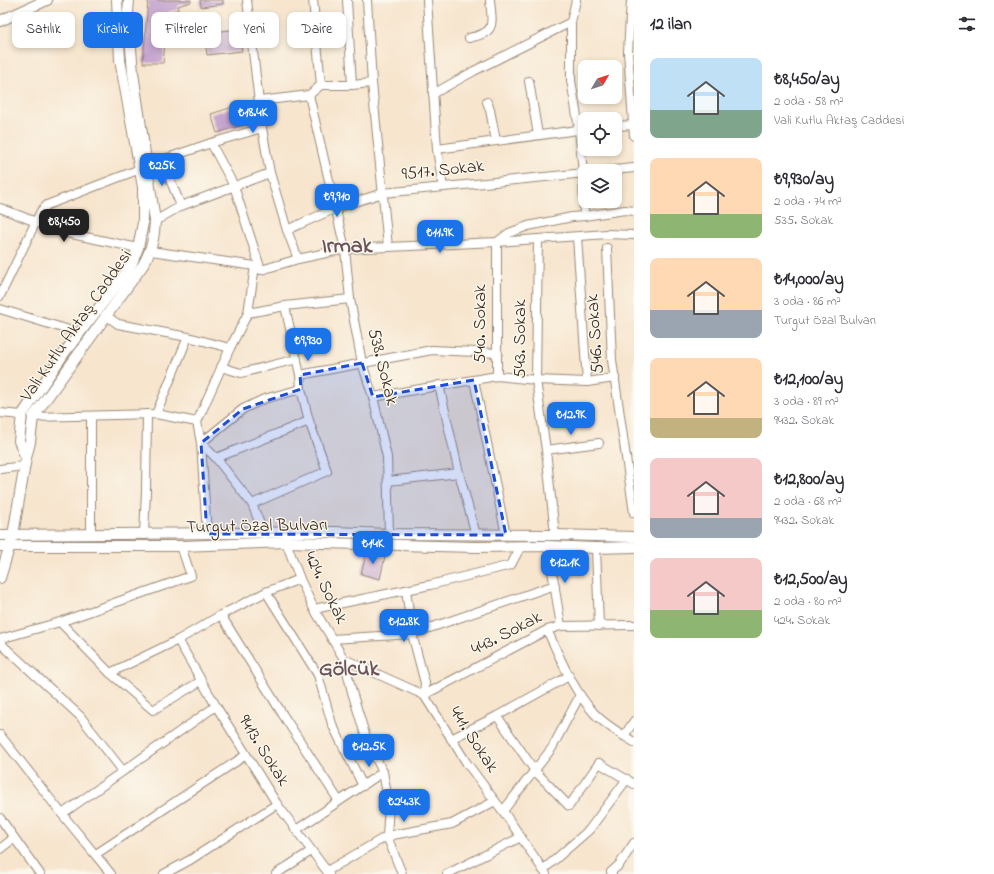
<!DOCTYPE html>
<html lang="tr">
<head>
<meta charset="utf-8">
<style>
  body { margin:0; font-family:"Indie Flower",sans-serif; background:#f2f2f3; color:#2b2b33; height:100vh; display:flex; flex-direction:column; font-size:15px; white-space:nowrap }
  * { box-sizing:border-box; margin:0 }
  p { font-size:13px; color:#7c7c81 }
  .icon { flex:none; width:22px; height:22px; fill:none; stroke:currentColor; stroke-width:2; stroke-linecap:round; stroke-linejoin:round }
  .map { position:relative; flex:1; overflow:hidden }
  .details { display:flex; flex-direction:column; background:#fff; width:360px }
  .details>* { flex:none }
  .banner { position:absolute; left:12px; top:12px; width:380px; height:36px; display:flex; gap:8px }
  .needle { width:26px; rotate:51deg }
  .controls { position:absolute; left:578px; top:60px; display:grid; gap:8px }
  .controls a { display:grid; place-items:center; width:44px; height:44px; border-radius:8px; background:#fff; box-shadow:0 2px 6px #0003; font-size:20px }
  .price { position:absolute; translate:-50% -34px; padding:0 9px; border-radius:8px; background:#1a73e8; color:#fff; font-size:13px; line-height:26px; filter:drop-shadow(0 1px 2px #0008) }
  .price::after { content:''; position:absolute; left:50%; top:24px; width:12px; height:9px; margin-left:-6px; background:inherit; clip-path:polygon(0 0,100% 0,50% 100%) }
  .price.selected { background:#222; color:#fff }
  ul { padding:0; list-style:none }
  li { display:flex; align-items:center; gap:12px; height:100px; padding:0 16px }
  li span { display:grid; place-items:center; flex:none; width:112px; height:80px; border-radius:8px; color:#555 }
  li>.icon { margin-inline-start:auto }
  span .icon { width:48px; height:48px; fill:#fffc; stroke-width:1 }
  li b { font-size:17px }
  h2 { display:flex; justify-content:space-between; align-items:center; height:48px; padding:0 16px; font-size:17px }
  .chip { padding:0 14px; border-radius:8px; background:#fff; box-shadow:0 2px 6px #0003; font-size:14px; line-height:36px }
  .chip.selected { background:#1a73e8; color:#fff }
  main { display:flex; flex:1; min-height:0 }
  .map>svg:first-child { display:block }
</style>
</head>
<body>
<main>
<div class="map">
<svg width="634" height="874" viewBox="0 0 634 874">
  <rect width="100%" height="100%" fill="#fbf7ec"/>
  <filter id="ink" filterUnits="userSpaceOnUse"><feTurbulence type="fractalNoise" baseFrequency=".025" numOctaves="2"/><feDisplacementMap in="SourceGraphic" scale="8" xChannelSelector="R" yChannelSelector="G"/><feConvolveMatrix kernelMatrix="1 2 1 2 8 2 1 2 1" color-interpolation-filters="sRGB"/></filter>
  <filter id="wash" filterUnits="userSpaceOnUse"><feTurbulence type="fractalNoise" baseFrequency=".012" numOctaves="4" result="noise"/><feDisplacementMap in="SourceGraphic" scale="16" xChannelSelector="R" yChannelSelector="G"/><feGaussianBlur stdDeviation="0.9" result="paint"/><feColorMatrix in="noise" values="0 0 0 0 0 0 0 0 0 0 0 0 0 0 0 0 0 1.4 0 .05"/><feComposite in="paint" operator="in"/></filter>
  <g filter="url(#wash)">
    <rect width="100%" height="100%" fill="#f7e5ce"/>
    <g id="blocks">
      <g fill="#c09ecc">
        <path d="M 148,0 L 191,0 L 191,2 L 178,6 L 179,9 L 168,12 L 163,63 L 143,63 Z"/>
        <path d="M 200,0 L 223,0 L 223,4 L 201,7 Z"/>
        <path d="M 239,29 L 242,51 L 207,55 L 204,33 Z"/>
        <path d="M 239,105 L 245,124 L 217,133 L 211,114 Z"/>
        <path d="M 367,551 L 385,556 L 380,579 L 361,574 Z"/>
      </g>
    </g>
  </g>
  <g filter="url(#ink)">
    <use href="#blocks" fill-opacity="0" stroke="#998876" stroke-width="1"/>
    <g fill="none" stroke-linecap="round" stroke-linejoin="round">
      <defs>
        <g id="minor">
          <path d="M 247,0 L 262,128 L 270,173 L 287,230 L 298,259"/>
          <path d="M 313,0 L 321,85"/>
          <path d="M 347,0 L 352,85"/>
          <path d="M 367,0 L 372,83 L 388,247"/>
          <path d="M 427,0 L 437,149 L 443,187"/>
          <path d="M 631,0 L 628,52 L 634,136"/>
          <path d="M 571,22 L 571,80 L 579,129 L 583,173 L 584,216"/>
          <path d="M 469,38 C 497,32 492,25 490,0"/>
          <path d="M 529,81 L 538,135"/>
          <path d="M 433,94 L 474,71 L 571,22 L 576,0"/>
          <path d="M 309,95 L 345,249 L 350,299 L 362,363 L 373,397 L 387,457 L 389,534"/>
          <path d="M 260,101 L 309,95 L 321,85 L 352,85 L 372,83"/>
          <path d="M 487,102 L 490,110 L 496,141"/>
          <path d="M 615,126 L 634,125"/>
          <path d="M 211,143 L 234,186 L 261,270"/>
          <path d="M 437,149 L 585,129"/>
          <path d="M 162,160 L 181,206"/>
          <path d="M 147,165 L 211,143 L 262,128"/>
          <path d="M 604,171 L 634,168"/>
          <path d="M 0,208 L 62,232 L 138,248"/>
          <path d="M 155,221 L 181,206 L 270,173"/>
          <path d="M 287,230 L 336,208 L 383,193 L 585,173"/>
          <path d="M 538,239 L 536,380 L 546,450 L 555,535"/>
          <path d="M 607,248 L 612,360 L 634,513"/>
          <path d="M 151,251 L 255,266 L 261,270 L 298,259 L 345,249 L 497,242 L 607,234 L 634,235"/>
          <path d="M 0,296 L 41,211 L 47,205 L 140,169"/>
          <path d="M 0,309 L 79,333"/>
          <path d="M 248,313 L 285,306 L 350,299"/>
          <path d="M 105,315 L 118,324 L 188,337 L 230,348"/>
          <path d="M 221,367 L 241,373 L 297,359"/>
          <path d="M 300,375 L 432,350 L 498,353"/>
          <path d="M 497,376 L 497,242 L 509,233 L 528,226 L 572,217 L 584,216 L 625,210 L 634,211"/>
          <path d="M 474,380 L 506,535"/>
          <path d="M 587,382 L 615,378"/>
          <path d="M 439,385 L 459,473 L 476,535"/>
          <path d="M 373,397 L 497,376 L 536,380 L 587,382 L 577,237"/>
          <path d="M 0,413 L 22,415"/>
          <path d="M 156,414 L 188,337"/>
          <path d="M 91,416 L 91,535"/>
          <path d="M 33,417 L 156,414 L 197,422 L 201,443 L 207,534"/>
          <path d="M 197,422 L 230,348 L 248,313 L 255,266"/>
          <path d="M 546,450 L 599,443"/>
          <path d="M 216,458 L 309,421"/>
          <path d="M 0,469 L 24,466"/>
          <path d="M 388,481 L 459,473"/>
          <path d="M 252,504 L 327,471 L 309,421 L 301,389 L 300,375 L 285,306"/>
          <path d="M 264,534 L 252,504 L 216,458 L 201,443 L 243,409 L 264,399 L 301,389"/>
          <path d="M 144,535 L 146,491 L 147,414"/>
          <path d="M 286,542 L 300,579 L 314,609 L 344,659 L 352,692 L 367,741 L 383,772 L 389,805 L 387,836 L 402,874"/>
          <path d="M 548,546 L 561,626"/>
          <path d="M 596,548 L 599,626"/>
          <path d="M 406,590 L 412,634 L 425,683 L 424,695"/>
          <path d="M 266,592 L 318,675 L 332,724 L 363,786"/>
          <path d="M 314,609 L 430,585 L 511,565 L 521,546"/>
          <path d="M 221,615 L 283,715 L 339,801"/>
          <path d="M 60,622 L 110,673 L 178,640 L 221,615 L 266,592 L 300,579"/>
          <path d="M 547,630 C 561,659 572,689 594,713 C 605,725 621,734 634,742"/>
          <path d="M 0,639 L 60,622 L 191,576 L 181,546"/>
          <path d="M 332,639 L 412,634 L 555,585"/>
          <path d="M 178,640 L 216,706 L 277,804 L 329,874"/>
          <path d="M 0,643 L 80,716 L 123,771"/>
          <path d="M 344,659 L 424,695 L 466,762 L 495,801 L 503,811 L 546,874"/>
          <path d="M 110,673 L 153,710 L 201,681"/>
          <path d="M 424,695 L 547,630 L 561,626 L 634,625"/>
          <path d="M 497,716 L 535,771 L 569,806 L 599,763 L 634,784"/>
          <path d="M 0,735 L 62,814 L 111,874"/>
          <path d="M 624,736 L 634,721"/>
          <path d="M 451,739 L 497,716 L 569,676"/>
          <path d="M 503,811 L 552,748 L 580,695"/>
          <path d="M 62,814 L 216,706"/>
          <path d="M 0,818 L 40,874"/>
          <path d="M 296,830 L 383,772"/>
          <path d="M 0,849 L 14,838"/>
          <path d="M 96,854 L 246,755"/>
          <path d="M 543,870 L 589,830 L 627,779"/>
          <path d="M 327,871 L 387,836 L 452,824 L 495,801"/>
          <path d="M 164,874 L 190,860 L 277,804"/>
          <path d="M 276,874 L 311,851"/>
          <path d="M 447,874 L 521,837"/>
          <path d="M 612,874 L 611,872 L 619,865 L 634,843"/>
        </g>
        <g id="tertiary">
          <path d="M 0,21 L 47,0"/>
          <path d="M 26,458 L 19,441 L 22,415 L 65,352 L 125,274 L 132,263 L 138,248 L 143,223 L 143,187 L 120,60 L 117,0"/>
          <path d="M 0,535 L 333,532 L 389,534 L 555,535 L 634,537"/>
          <path d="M 0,546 L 181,546 L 286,542 L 475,547 L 548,546 L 596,548 L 634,547"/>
          <path d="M 0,578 L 13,535 L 26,458 L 30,442 L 33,417 L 143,265 C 152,249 154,238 155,221 L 133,73 L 128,12 L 129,0"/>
        </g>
      </defs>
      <use href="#minor" stroke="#998876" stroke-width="10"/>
      <use href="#tertiary" stroke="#998876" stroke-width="12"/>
      <use href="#minor" stroke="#fff" stroke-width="8"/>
      <use href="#tertiary" stroke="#fff" stroke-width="10"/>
    </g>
  </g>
  <path fill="#1d4ed8" fill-opacity="0.2" stroke="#1d4ed8" stroke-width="3" stroke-dasharray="8 5" stroke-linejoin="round" d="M 362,363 L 373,397 L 474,380 L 506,535 L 207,534 L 201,443 L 243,409 L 301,389 L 300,375 Z"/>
  <g text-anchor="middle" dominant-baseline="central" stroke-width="3" stroke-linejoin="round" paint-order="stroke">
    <g font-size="18" fill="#3b2a1e" stroke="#fbf7ec">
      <text transform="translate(443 171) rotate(-6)">9517. Sokak</text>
      <text transform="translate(481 324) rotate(-90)">540. Sokak</text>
      <text transform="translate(77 326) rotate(-55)">Vali Kutlu Aktaş Caddesi</text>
      <text transform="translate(596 334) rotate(-94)">546. Sokak</text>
      <text transform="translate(521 339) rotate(-90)">543. Sokak</text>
      <text transform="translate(382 367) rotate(76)">538. Sokak</text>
      <text transform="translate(257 527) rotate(-1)">Turgut Özal Bulvarı</text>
      <text transform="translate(325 588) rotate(64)">424. Sokak</text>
      <text transform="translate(507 634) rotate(-27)">443. Sokak</text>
      <text transform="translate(473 740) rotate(57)">441. Sokak</text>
      <text transform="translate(263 751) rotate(58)">9413. Sokak</text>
    </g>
    <g font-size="22" font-weight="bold" fill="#6a535b" stroke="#fbf7ec">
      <text x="347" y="247">Irmak</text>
      <text x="349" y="670">Gölcük</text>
    </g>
  </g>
</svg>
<div class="controls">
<a><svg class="needle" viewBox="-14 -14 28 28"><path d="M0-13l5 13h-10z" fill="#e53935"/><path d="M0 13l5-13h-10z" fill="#7c7c81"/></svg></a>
<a><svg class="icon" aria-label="locate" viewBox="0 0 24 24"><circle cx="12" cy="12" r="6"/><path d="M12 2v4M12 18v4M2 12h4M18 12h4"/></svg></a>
<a><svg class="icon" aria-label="layers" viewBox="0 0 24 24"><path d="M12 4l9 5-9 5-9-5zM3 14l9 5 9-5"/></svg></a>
</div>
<b class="price" style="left:253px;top:134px">₺18.4K</b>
<b class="price" style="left:162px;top:187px">₺25K</b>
<b class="price" style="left:337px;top:218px">₺9,910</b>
<b class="price selected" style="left:64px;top:243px">₺8,450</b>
<b class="price" style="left:440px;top:254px">₺11.9K</b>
<b class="price" style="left:308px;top:362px">₺9,930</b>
<b class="price" style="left:571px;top:436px">₺12.9K</b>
<b class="price" style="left:373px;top:565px">₺14K</b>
<b class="price" style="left:565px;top:584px">₺12.1K</b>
<b class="price" style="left:404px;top:643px">₺12.8K</b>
<b class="price" style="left:369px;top:768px">₺12.5K</b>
<b class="price" style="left:404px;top:823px">₺24.3K</b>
<div class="banner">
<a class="chip">Satılık</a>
<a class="chip selected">Kiralık</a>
<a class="chip">Filtreler</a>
<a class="chip">Yeni</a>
<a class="chip">Daire</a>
</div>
</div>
<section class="details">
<h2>12 ilan<svg class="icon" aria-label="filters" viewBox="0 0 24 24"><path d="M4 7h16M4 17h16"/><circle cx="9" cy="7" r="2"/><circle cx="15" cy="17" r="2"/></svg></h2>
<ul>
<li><span style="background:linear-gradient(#bfe0f5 65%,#7fa58c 0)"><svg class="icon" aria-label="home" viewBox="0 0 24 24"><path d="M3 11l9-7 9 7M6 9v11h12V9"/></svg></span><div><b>₺8,450/ay</b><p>2 oda · 58 m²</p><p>Vali Kutlu Aktaş Caddesi</p></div></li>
<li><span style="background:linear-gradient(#ffd9b3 70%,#8fb573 0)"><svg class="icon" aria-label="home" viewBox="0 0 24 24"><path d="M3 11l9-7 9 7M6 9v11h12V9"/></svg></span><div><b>₺9,930/ay</b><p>2 oda · 74 m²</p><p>535. Sokak</p></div></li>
<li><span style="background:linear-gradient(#ffd9b3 65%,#9aa5b1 0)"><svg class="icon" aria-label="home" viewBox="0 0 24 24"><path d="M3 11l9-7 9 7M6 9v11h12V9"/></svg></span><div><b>₺14,000/ay</b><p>3 oda · 86 m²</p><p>Turgut Özal Bulvarı</p></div></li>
<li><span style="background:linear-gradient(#ffd9b3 75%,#c2b280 0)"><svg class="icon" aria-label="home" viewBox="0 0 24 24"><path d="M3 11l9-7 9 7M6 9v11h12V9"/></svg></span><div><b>₺12,100/ay</b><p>3 oda · 89 m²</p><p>9432. Sokak</p></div></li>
<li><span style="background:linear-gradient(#f6c9c9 75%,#9aa5b1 0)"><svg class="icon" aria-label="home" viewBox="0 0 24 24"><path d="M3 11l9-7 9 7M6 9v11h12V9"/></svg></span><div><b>₺12,800/ay</b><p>2 oda · 68 m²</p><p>9432. Sokak</p></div></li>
<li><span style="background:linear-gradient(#f6c9c9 65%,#8fb573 0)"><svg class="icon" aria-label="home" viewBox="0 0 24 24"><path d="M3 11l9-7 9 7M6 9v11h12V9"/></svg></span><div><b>₺12,500/ay</b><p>2 oda · 80 m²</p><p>424. Sokak</p></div></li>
</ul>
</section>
</main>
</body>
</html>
